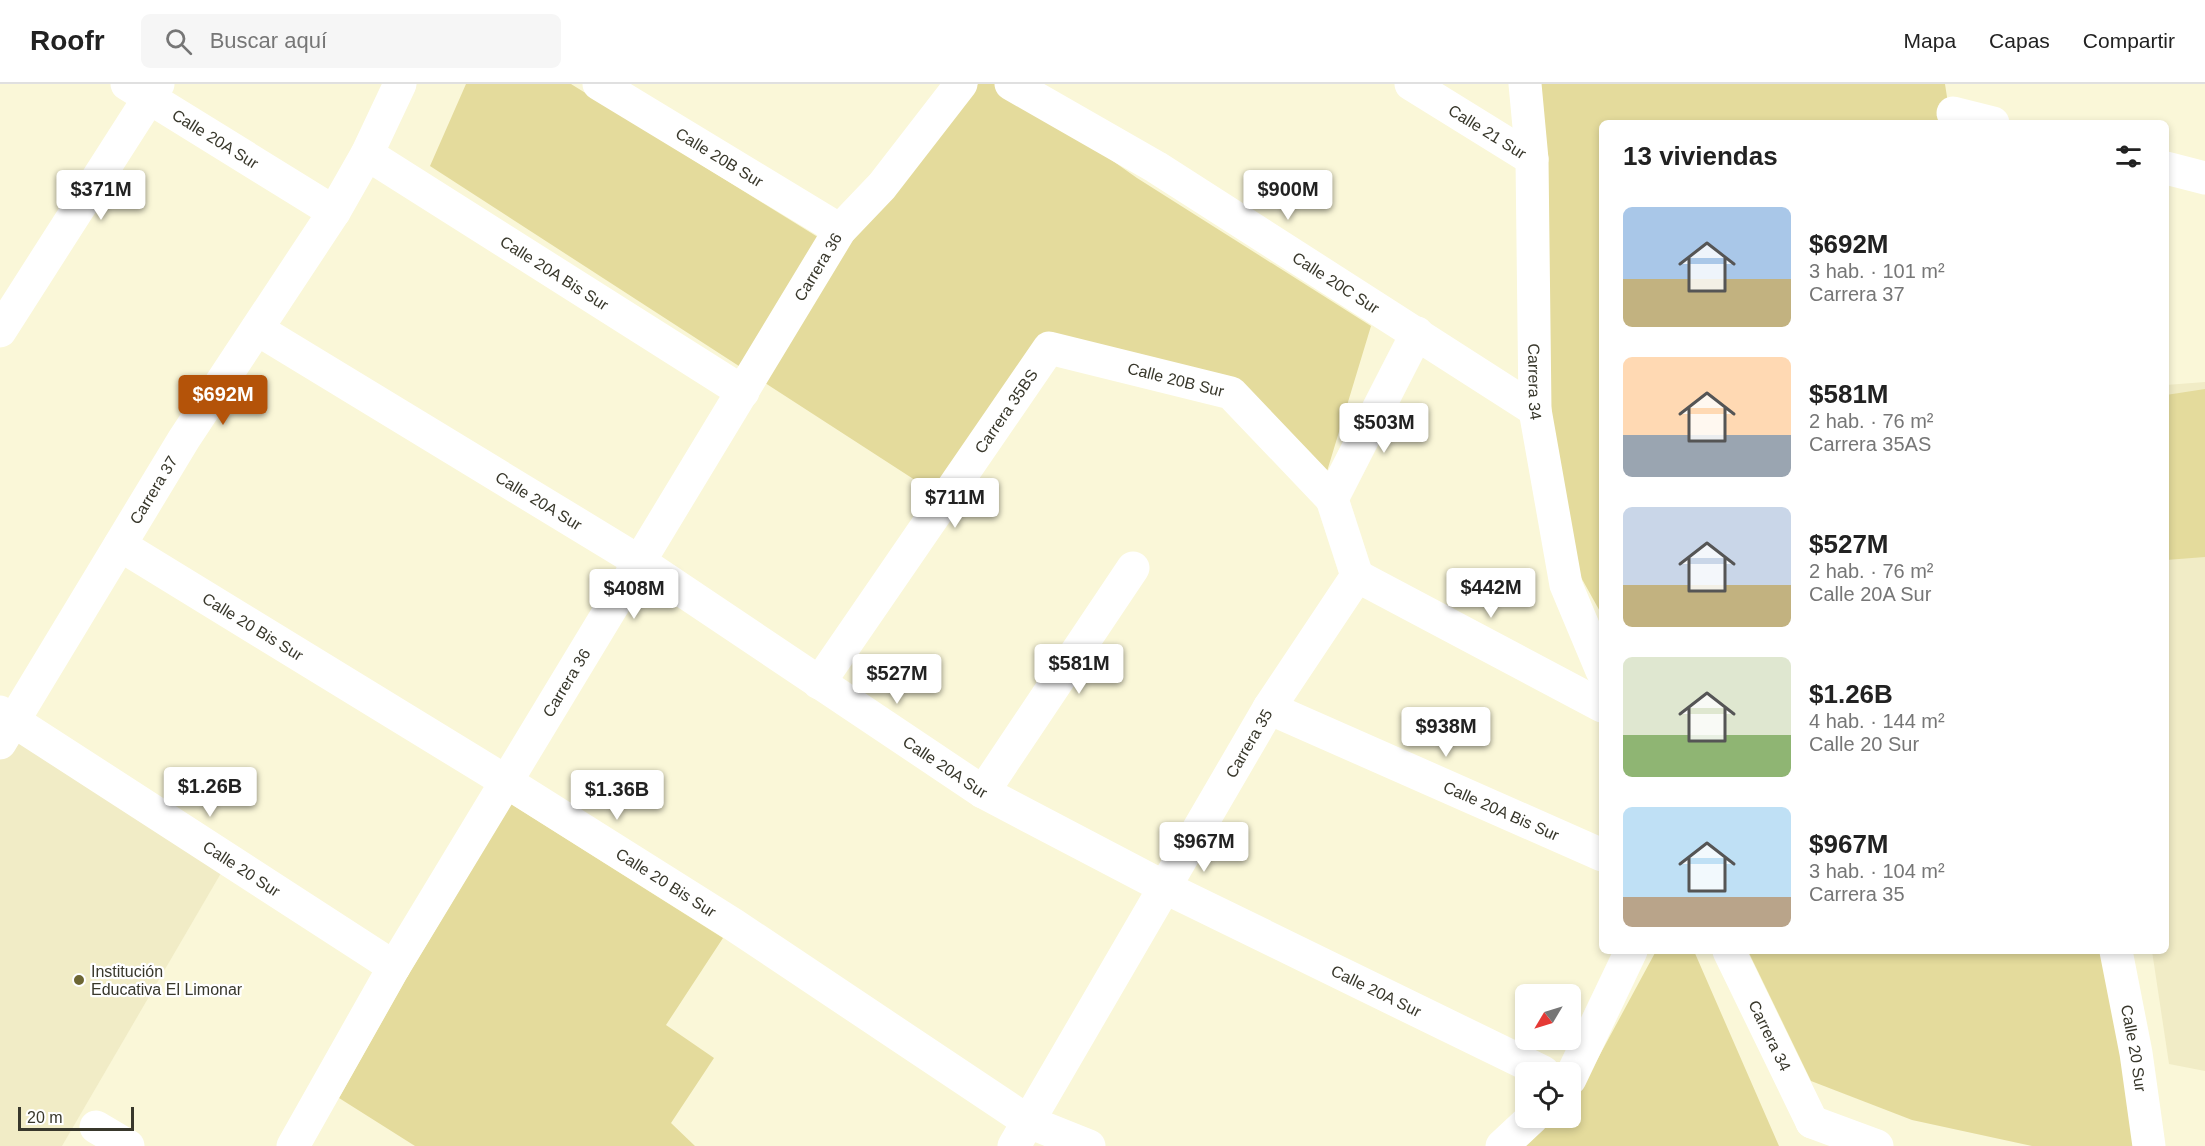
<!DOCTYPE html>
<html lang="es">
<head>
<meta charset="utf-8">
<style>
  body { margin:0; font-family:Helvetica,sans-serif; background:#f6f6f6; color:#222; height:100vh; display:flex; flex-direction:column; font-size:22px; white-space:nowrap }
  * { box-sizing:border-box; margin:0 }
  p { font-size:20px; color:#767676 }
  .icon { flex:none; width:33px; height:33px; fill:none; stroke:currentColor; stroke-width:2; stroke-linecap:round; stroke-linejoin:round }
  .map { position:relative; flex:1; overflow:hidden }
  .side { position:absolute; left:1599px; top:36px; width:570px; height:834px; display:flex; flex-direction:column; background:#fff; border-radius:9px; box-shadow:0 3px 9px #0003 }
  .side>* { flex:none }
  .needle { width:39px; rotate:232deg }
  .controls { position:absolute; left:1515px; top:900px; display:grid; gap:12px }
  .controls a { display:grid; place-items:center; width:66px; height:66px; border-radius:9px; background:#fff; box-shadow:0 3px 9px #0003; font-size:30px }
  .scale { position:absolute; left:18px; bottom:15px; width:116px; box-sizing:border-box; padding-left:6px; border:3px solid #38372b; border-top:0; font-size:16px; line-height:21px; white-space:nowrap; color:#38372b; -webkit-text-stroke:4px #fff; paint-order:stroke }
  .price { position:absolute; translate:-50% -51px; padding:0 14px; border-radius:6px; background:#fff; color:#222; font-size:20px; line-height:39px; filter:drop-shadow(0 2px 3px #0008) }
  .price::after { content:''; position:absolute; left:50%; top:36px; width:18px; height:14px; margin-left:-9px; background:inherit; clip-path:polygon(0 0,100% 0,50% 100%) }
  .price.active { background:#b45309; color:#fff }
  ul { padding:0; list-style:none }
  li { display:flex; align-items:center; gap:18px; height:150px; padding:0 24px }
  li span { display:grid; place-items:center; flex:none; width:168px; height:120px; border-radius:9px; color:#555 }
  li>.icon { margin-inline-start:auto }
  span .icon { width:72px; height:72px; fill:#fffc; stroke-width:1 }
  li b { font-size:26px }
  h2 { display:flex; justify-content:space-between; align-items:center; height:72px; padding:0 24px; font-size:26px }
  header { display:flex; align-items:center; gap:36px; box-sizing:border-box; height:84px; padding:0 30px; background:#fff; border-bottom:2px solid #e0e0e0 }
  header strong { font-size:28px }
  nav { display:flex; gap:33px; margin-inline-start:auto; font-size:21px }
  .search { width:420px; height:54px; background:#f6f6f6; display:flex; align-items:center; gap:15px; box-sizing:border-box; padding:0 21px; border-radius:9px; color:#767676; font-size:22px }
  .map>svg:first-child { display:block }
</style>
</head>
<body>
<header>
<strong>Roofr</strong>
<div class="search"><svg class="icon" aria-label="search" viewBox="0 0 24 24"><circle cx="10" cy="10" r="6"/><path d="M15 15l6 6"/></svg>Buscar aquí</div>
<nav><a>Mapa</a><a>Capas</a><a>Compartir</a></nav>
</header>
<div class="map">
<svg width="2205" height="1062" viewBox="0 0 2205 1062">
  <rect width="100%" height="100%" fill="#faf7d8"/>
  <g fill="#f1ecc6">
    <path d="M 2205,298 L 2205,987 L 2169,980 L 2152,867 L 2166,867 L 2166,301 Z"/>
    <path d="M 14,646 L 224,784 L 62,1062 L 0,1062 L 0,668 Z"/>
  </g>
  <g fill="#e4db9c">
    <path d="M 466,0 L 571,0 L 842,168 L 978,0 L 1004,0 L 1137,94 L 1371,242 L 1325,394 L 1232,295 L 1042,255 L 935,409 L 430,82 Z"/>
    <path d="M 1533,0 L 1945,0 L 1951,39 L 1602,39 L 1602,531 L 1573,479 L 1543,309 Z"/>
    <path d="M 2205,305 L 2205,473 L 2166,476 L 2166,311 Z"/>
    <path d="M 511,720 L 723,854 L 666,941 L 714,974 L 671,1039 L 695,1062 L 415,1062 L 339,1014 L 407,893 Z"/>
    <path d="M 1656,867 L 1694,867 L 1779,1062 L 1515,1062 L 1547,1034 L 1570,1034 L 1571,1012 L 1584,1000 Z"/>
    <path d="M 1748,867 L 2112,867 L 2143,1062 L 2032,1062 L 1912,1036 L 1811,997 Z"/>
  </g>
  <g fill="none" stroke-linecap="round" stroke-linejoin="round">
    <g stroke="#fff" stroke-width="33">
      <path id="s1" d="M 127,0 L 334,128"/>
      <path id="s2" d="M 599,0 L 840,146"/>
      <path id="s3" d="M 1011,0 L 1156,83 L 1535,326"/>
      <path id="s4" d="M 1411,0 L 1532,75"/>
      <path id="s5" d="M 1525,0 L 1532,75 L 1535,326 L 1566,501 L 1602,587"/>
      <path d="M 1953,29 L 1993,39"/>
      <path id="s6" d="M 367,70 L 743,308"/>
      <path d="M 2166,84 L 2205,94"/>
      <path id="s7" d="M 257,245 L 640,478 L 983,708 L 1166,804 L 1543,988"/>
      <path d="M 0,247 L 158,0"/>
      <path id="s8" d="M 120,461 L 507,698 L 734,841 L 1029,1038 L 1089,1062"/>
      <path d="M 1357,492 L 1602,622"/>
      <path d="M 1357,492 L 1332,415 L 1417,249"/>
      <path id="s9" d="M 819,599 L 1049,264 L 1231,309 L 1332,415"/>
      <path id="s10" d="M 1269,624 L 1602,771"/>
      <path id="s11" d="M 0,628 L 394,883"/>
      <path id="s12" d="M 0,659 L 184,355 L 334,128 L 367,70 L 400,0"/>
      <path d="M 983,708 L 1133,484"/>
      <path id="s13" d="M 1729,867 L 1812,1038"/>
      <path id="s14" d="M 2116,867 L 2136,969 L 2149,1062"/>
      <path d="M 1570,995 L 1631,867"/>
      <path d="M 1812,1038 L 1877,1062"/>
      <path d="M 96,1043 L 128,1062"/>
      <path id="s15" d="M 293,1062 L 394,883 L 840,146 L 882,102 L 961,0"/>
      <path id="s16" d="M 1014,1062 L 1269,624 L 1357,492"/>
      <path d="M 1502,1062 L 1532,1034"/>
    </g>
  </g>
  <circle fill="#6d6633" stroke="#fff" stroke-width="2" cx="79" cy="896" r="6"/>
  <g text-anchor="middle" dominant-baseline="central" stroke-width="4.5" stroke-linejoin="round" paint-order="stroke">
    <g font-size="16" fill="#38372b" stroke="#fff">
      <text stroke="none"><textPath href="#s4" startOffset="90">Calle 21 Sur</textPath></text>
      <text stroke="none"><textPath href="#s1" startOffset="104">Calle 20A Sur</textPath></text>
      <text stroke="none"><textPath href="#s2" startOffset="141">Calle 20B Sur</textPath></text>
      <text stroke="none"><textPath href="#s15" startOffset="1024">Carrera 36</textPath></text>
      <text stroke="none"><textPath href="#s6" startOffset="222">Calle 20A Bis Sur</textPath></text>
      <text stroke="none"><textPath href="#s3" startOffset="381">Calle 20C Sur</textPath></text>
      <text stroke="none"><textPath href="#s9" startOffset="537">Calle 20B Sur</textPath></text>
      <text stroke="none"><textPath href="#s5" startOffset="298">Carrera 34</textPath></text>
      <text stroke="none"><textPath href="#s9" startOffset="330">Carrera 35BS</textPath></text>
      <text stroke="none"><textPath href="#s12" startOffset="296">Carrera 37</textPath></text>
      <text stroke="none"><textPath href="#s7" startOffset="330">Calle 20A Sur</textPath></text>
      <text stroke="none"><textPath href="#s8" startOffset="156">Calle 20 Bis Sur</textPath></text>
      <text stroke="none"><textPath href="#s15" startOffset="538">Carrera 36</textPath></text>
      <text stroke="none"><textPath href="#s16" startOffset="466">Carrera 35</textPath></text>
      <text stroke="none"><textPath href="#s7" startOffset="816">Calle 20A Sur</textPath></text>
      <text stroke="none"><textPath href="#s10" startOffset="254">Calle 20A Bis Sur</textPath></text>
      <text stroke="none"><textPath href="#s11" startOffset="288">Calle 20 Sur</textPath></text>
      <text stroke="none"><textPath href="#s8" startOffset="642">Calle 20 Bis Sur</textPath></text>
      <text stroke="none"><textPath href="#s7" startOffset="1302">Calle 20A Sur</textPath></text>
      <text stroke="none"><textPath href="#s13" startOffset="94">Carrera 34</textPath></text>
      <text stroke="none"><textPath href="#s14" startOffset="99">Calle 20 Sur</textPath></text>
    </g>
    <g font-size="16" fill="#38372b" stroke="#fff" text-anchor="start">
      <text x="91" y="887">Institución<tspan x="91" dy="18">Educativa El Limonar</tspan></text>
    </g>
  </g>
</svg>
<div class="controls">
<a><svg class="needle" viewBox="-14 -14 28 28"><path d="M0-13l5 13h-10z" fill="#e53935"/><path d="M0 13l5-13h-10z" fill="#767676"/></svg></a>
<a><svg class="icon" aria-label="locate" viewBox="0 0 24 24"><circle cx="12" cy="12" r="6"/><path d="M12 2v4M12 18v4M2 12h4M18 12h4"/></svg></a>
</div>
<div class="scale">20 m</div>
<b class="price" style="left:101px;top:137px">$371M</b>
<b class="price" style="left:1288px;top:137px">$900M</b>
<b class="price active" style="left:223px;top:342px">$692M</b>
<b class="price" style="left:1384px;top:370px">$503M</b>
<b class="price" style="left:955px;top:445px">$711M</b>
<b class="price" style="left:1491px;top:535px">$442M</b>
<b class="price" style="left:634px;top:536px">$408M</b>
<b class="price" style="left:1079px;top:611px">$581M</b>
<b class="price" style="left:897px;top:621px">$527M</b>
<b class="price" style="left:1446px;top:674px">$938M</b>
<b class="price" style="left:210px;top:734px">$1.26B</b>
<b class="price" style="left:617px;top:737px">$1.36B</b>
<b class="price" style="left:1204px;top:789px">$967M</b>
<section class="side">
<h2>13 viviendas<svg class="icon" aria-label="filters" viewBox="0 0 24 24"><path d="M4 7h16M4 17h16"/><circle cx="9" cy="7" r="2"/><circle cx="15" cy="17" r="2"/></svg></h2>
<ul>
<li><span style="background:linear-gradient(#a9c7e8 60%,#c2b280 0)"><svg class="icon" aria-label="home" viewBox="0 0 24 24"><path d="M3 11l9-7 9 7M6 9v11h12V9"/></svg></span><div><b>$692M</b><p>3 hab. · 101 m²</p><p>Carrera 37</p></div></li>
<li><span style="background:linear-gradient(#ffd9b3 65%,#9aa5b1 0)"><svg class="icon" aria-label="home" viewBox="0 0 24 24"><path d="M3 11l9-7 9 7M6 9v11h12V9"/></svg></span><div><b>$581M</b><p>2 hab. · 76 m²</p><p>Carrera 35AS</p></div></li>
<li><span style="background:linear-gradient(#c9d6e8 65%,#c2b280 0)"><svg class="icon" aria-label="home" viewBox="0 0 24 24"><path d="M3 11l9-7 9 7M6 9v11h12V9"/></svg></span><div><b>$527M</b><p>2 hab. · 76 m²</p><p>Calle 20A Sur</p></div></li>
<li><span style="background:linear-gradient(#dfe7d0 65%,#8fb573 0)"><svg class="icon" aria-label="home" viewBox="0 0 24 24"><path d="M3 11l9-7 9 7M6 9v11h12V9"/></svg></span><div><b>$1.26B</b><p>4 hab. · 144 m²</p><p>Calle 20 Sur</p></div></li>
<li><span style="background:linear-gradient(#bfe0f5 75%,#b9a48a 0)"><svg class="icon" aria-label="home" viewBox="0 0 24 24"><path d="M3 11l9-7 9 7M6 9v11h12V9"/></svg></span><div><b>$967M</b><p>3 hab. · 104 m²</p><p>Carrera 35</p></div></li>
</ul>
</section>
</div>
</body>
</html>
